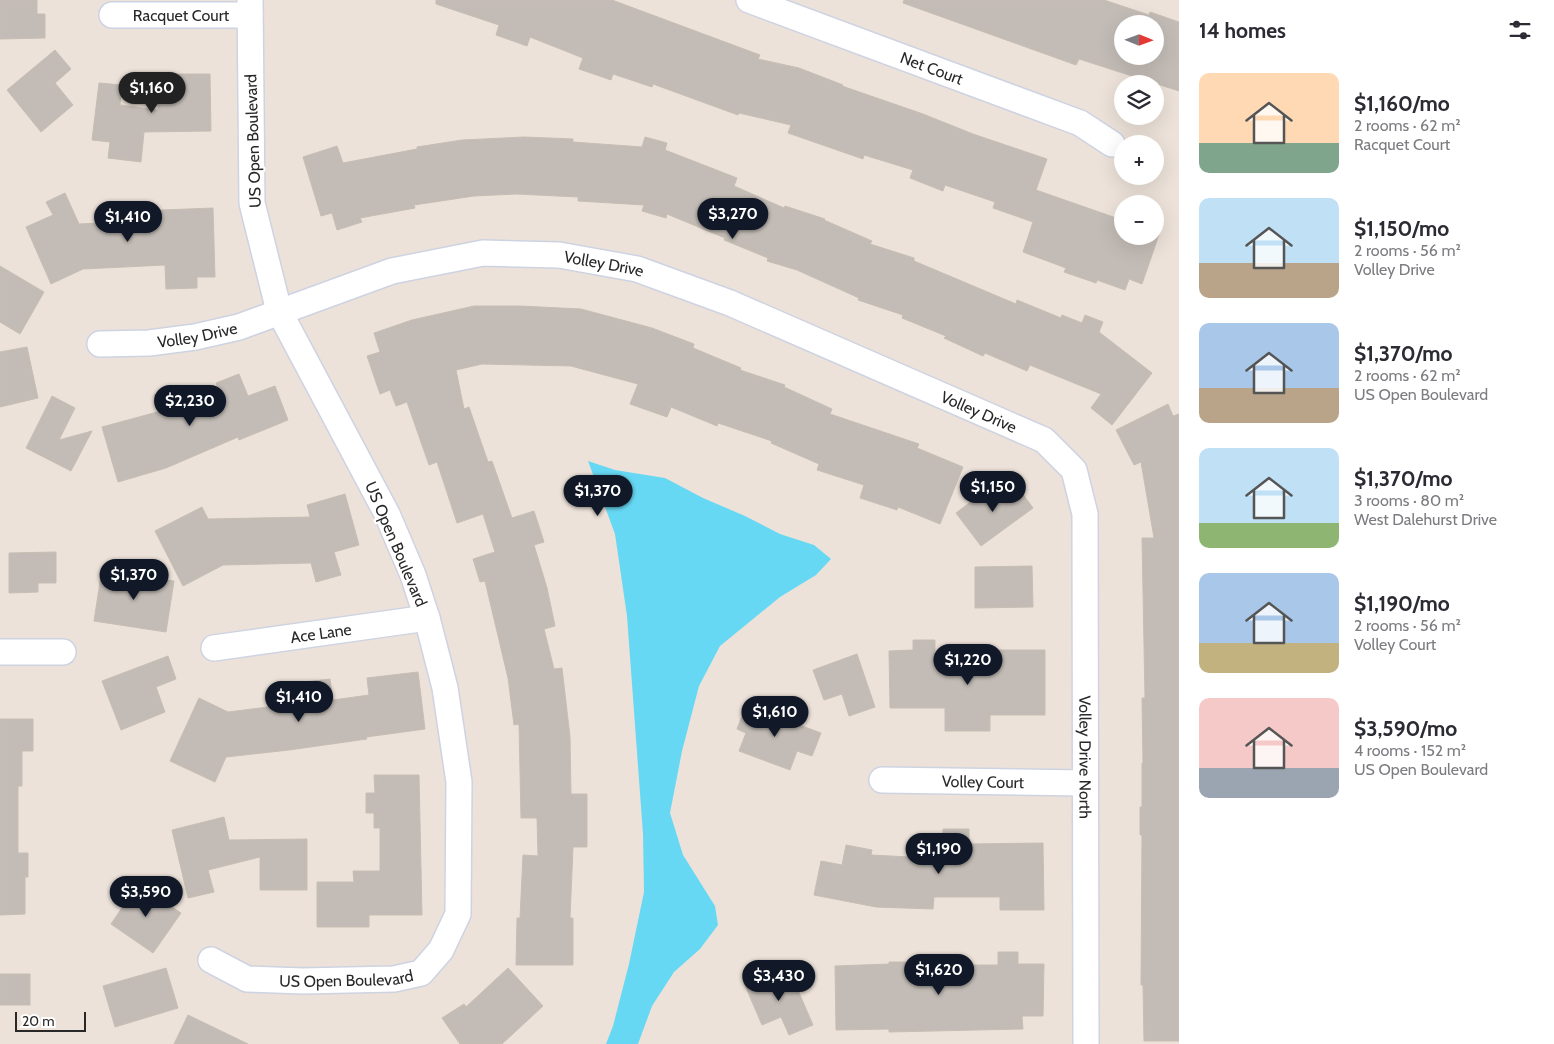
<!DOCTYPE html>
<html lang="en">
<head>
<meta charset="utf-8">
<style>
  body { margin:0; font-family:Cabin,sans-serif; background:#f2f2f3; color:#2b2b33; height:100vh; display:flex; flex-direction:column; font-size:19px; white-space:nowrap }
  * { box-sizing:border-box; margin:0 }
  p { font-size:16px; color:#7c7c81 }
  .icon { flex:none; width:28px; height:28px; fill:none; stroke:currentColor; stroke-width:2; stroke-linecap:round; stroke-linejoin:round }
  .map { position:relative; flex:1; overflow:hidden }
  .sheet { display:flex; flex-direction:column; background:#fff; width:375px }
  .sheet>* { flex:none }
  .needle { width:32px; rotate:91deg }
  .controls { position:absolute; left:1114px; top:15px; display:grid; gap:10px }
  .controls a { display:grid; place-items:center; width:50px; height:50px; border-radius:50%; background:#fff; box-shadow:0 5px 20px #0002; font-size:25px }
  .scale { position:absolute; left:15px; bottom:12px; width:71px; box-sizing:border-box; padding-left:5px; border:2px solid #282828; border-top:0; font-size:14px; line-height:18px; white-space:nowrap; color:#282828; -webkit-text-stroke:4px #fff; paint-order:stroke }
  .price { position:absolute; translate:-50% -42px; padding:0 11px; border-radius:18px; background:#111827; color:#fff; font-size:16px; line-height:32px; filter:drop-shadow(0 1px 2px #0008) }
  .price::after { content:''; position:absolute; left:50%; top:30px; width:15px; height:11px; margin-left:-8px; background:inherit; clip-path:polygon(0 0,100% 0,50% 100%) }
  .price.selected { background:#222; color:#fff }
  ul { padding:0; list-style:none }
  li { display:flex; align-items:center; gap:15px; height:125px; padding:0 20px }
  li span { display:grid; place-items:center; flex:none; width:140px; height:100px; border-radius:10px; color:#555 }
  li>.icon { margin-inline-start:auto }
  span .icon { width:60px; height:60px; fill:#fffc; stroke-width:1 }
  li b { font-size:21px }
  h2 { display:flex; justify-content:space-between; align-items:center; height:60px; padding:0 20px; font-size:21px }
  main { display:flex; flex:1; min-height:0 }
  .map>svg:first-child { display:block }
</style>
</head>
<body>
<main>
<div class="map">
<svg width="1179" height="1044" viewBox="0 0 1179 1044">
  <rect width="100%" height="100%" fill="#ece2d9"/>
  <path fill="#66d8f3" d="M 588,461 L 615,470 L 665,478 L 703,498 L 745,516 L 780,534 L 814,545 L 831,559 L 816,575 L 780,597 L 720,646 L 699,686 L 682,751 L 670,813 L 683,855 L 715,906 L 718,925 L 700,949 L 674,972 L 652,1006 L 638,1044 L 606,1044 L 613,1026 L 629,964 L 644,892 L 643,834 L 627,616 L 615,534 Z"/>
  <g fill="#c3bcb6" stroke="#c7beb3" fill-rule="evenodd">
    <path d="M 0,0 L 37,0 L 37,14 L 45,14 L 45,38 L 0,39 Z"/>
    <path d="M 436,0 L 612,0 L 760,55 L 758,59 L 799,68 L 843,85 L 842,86 L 923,114 L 973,134 L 1047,159 L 1036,190 L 1122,220 L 1122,236 L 1155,236 L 1155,221 L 1163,223 L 1142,284 L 1129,279 L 1125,290 L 1097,280 L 1096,283 L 1064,272 L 1066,268 L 1023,252 L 1033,222 L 993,208 L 995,202 L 945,185 L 943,191 L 910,178 L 913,170 L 864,155 L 863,159 L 788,133 L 791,125 L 739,113 L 738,115 L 653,84 L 652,87 L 613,74 L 611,80 L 579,69 L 583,58 L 530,37 L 527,46 L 496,35 L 499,25 L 436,4 Z"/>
    <path d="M 904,0 L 1104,0 L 1149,15 L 1150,12 L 1179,22 L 1179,91 L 1079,59 L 1076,65 L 903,3 ZM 1122,24 L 1155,24 L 1155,56 L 1122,56 Z"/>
    <path d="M 55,50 L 71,69 L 55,83 L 73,105 L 41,132 L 7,90 Z"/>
    <path d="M 158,74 L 210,74 L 211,131 L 144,132 L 141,162 L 108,158 L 110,142 L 92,140 L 99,83 L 122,85 L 120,105 L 158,110 Z"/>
    <path d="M 524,137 L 573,139 L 573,142 L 642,147 L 645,137 L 667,143 L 665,150 L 737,178 L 734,186 L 784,208 L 785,206 L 825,219 L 824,220 L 872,241 L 870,244 L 914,258 L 914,261 L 1016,304 L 1017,300 L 1061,318 L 1062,315 L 1082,323 L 1085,315 L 1103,322 L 1099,332 L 1152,373 L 1112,425 L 1091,408 L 1101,394 L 1030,365 L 1027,371 L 985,353 L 983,356 L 944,338 L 946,336 L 902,318 L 903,315 L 858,300 L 859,298 L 797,270 L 767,261 L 768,258 L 724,240 L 725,238 L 667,214 L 666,218 L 642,211 L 644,205 L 578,201 L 578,197 L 517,194 L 474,196 L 414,205 L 415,208 L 360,218 L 362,222 L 337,230 L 332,213 L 321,216 L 303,157 L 337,146 L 343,163 L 417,149 L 417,147 L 462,140 Z"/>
    <path d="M 65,193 L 79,224 L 138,221 L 137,211 L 213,208 L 215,277 L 197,277 L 197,288 L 166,289 L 165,265 L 83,269 L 51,284 L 26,227 L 53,215 L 46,202 Z"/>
    <path d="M 0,266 L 44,292 L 20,334 L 0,322 Z"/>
    <path d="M 474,306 L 520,306 L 581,309 L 652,328 L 694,344 L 693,348 L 741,368 L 740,370 L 785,385 L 784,387 L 832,409 L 830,414 L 919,444 L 917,448 L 963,467 L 940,524 L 898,507 L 897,510 L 860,498 L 864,485 L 817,470 L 819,464 L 771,443 L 772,441 L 718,423 L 717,426 L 671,407 L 667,417 L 630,404 L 638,384 L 571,366 L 482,364 L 456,370 L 464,409 L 469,407 L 488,462 L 492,461 L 512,518 L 534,511 L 544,542 L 534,545 L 547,588 L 555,626 L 544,629 L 554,669 L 562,668 L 570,737 L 571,794 L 587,794 L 587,847 L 573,847 L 570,918 L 573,918 L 573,965 L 516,965 L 517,918 L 520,918 L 523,855 L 538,856 L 537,818 L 521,818 L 519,724 L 514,725 L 508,678 L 485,581 L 480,582 L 473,559 L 495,552 L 483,514 L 457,523 L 437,462 L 429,465 L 407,402 L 396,406 L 390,390 L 380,394 L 367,356 L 380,352 L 374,333 L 412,320 Z"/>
    <path d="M 27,347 L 38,398 L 0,407 L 0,352 Z"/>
    <path d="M 239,374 L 248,396 L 275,386 L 288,420 L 239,440 L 238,437 L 166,468 L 118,482 L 102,427 L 161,411 L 154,395 L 177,385 L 187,408 L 220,393 L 216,383 Z"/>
    <path d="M 52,396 L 75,408 L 59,440 L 92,431 L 71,471 L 26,448 Z"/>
    <path d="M 1168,404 L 1173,416 L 1179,414 L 1179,1041 L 1144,1041 L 1143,985 L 1141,985 L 1142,835 L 1140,835 L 1140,807 L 1142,807 L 1142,763 L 1143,763 L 1142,698 L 1145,698 L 1142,538 L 1154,538 L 1141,462 L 1134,465 L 1116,430 Z"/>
    <path d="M 997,482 L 1008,497 L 1019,489 L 1033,508 L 981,546 L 956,513 Z"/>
    <path d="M 345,494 L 359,545 L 334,552 L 341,575 L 316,582 L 311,563 L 223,565 L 183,586 L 155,531 L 202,507 L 208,519 L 310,517 L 307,505 Z"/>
    <path d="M 56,552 L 56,583 L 38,583 L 38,592 L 9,593 L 9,553 Z"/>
    <path d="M 1032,566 L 1033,607 L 975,608 L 975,567 Z"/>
    <path d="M 102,569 L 174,581 L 166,632 L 94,621 Z"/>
    <path d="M 913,640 L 935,640 L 935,665 L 999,665 L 999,650 L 1045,650 L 1045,715 L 990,715 L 990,731 L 945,731 L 945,708 L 890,708 L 889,651 L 913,650 Z"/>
    <path d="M 857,654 L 875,707 L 849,716 L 842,694 L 824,700 L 813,670 Z"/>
    <path d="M 168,656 L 176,679 L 156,687 L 165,712 L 121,730 L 102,681 Z"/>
    <path d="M 418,672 L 425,729 L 366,737 L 367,739 L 289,750 L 226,757 L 215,782 L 170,761 L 199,698 L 228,712 L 308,702 L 305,682 L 330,679 L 333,700 L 369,695 L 367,678 Z"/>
    <path d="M 746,705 L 821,733 L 812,756 L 797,751 L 790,770 L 739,751 L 746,733 L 737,729 Z"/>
    <path d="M 0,719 L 33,719 L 33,751 L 22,751 L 22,786 L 18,786 L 18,853 L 28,853 L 28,877 L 25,877 L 25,914 L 0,915 Z"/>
    <path d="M 374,775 L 419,775 L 422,915 L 369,915 L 369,927 L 317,927 L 317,882 L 354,882 L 353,871 L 380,871 L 380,828 L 374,828 L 374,813 L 366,813 L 366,793 L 375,793 Z"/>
    <path d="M 224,817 L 229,840 L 307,839 L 307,890 L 260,890 L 260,857 L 208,870 L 214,892 L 188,898 L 172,830 Z"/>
    <path d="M 943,829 L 969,829 L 969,844 L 1043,843 L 1044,910 L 1000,910 L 1000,897 L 934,897 L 933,909 L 876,907 L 814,895 L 821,861 L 842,865 L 846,845 L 872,850 L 871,855 L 910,857 L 910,842 L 943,843 Z"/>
    <path d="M 138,884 L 181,913 L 153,953 L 111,924 Z"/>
    <path d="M 998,952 L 1018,952 L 1018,964 L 1044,964 L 1043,1016 L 1022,1016 L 1023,1029 L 889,1032 L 889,1029 L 836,1030 L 835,966 L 889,964 L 889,962 L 934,962 L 934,965 L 998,965 Z"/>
    <path d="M 166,968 L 178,1008 L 115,1027 L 103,986 Z"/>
    <path d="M 508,968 L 543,1006 L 502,1044 L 460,1044 L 442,1018 L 464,1004 L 466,1007 Z"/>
    <path d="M 773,970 L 777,980 L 791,974 L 813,1025 L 789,1035 L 781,1017 L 762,1025 L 744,983 Z"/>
    <rect x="0" y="974" width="30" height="31"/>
    <path d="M 188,1015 L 248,1044 L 174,1044 Z"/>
  </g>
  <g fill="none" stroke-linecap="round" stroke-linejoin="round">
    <defs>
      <g id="street">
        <path id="s1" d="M 749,0 L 1080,123 L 1112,144"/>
        <path id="s2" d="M 112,15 L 250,15"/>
        <path id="s3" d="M 100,344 L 149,343 L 195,337 L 239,327 L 392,271 L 483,253 L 559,255 L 637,269 L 730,303 L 1044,440 L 1074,470 L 1085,514 L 1086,1044"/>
        <path id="s4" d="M 214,648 L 427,618"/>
        <path d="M 0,652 L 63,652"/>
        <path id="s5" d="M 882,780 L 1085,783"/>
        <path id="s6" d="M 211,960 L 247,979 L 303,981 L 394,979 L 421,973 L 441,950 L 458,914 L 459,782 L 445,688 L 427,618 L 413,575 L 387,514 L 279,311 L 252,203 L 250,0"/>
      </g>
    </defs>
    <use href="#street" stroke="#ced3e2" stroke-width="28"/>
    <use href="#street" stroke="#fff" stroke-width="25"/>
  </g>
  <g text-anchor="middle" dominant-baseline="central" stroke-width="4.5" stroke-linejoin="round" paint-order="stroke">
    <g font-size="16" fill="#282828" stroke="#fff">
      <text stroke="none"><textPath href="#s2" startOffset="69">Racquet Court</textPath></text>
      <text stroke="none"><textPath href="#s1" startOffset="195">Net Court</textPath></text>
      <text transform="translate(253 141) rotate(-92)">US Open Boulevard</text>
      <text stroke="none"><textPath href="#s3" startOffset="518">Volley Drive</textPath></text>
      <text stroke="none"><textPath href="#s3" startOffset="98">Volley Drive</textPath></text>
      <text stroke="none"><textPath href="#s3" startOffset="922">Volley Drive</textPath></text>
      <text transform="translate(396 544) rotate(67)">US Open Boulevard</text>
      <text stroke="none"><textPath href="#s4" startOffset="108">Ace Lane</textPath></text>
      <text stroke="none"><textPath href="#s3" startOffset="1324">Volley Drive North</textPath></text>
      <text stroke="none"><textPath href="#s5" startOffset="101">Volley Court</textPath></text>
      <text stroke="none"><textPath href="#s6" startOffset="140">US Open Boulevard</textPath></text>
    </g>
  </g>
</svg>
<div class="controls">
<a><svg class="needle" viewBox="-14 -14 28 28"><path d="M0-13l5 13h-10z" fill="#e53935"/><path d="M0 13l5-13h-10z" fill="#7c7c81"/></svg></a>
<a><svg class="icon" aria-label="layers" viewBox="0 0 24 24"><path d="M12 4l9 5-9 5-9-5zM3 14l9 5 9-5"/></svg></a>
<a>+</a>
<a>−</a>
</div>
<div class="scale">20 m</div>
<b class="price selected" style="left:152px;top:114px">$1,160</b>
<b class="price" style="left:733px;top:240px">$3,270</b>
<b class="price" style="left:128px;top:243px">$1,410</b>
<b class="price" style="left:190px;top:427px">$2,230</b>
<b class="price" style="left:993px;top:513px">$1,150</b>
<b class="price" style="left:598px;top:517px">$1,370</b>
<b class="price" style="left:134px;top:601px">$1,370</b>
<b class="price" style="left:968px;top:686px">$1,220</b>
<b class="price" style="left:299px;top:723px">$1,410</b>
<b class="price" style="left:775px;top:738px">$1,610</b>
<b class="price" style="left:939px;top:875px">$1,190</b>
<b class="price" style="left:146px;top:918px">$3,590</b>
<b class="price" style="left:939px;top:996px">$1,620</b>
<b class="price" style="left:779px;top:1002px">$3,430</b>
</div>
<section class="sheet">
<h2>14 homes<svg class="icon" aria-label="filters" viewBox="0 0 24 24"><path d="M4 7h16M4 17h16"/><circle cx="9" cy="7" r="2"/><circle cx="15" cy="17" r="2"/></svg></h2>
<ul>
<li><span style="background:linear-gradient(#ffd9b3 70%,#7fa58c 0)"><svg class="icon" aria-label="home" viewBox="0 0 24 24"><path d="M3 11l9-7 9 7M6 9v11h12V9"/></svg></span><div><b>$1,160/mo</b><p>2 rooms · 62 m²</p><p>Racquet Court</p></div></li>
<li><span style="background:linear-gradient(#bfe0f5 65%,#b9a48a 0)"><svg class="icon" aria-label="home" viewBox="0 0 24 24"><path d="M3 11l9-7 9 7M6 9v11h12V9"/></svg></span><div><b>$1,150/mo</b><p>2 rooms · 56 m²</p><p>Volley Drive</p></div></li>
<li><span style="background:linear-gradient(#a9c7e8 65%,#b9a48a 0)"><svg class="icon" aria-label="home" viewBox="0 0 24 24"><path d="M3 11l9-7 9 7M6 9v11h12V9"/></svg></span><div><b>$1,370/mo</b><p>2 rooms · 62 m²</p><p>US Open Boulevard</p></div></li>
<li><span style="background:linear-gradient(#bfe0f5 75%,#8fb573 0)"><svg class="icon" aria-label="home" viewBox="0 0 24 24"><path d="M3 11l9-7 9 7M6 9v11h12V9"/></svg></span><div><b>$1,370/mo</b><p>3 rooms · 80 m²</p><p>West Dalehurst Drive</p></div></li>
<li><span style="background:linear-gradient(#a9c7e8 70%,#c2b280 0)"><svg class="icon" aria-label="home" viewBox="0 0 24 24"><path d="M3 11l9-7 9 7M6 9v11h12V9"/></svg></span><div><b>$1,190/mo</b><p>2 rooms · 56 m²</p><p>Volley Court</p></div></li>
<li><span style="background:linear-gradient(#f6c9c9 70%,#9aa5b1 0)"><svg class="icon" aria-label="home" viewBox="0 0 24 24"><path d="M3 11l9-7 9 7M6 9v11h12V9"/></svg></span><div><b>$3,590/mo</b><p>4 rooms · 152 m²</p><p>US Open Boulevard</p></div></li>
</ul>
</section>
</main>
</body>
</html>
